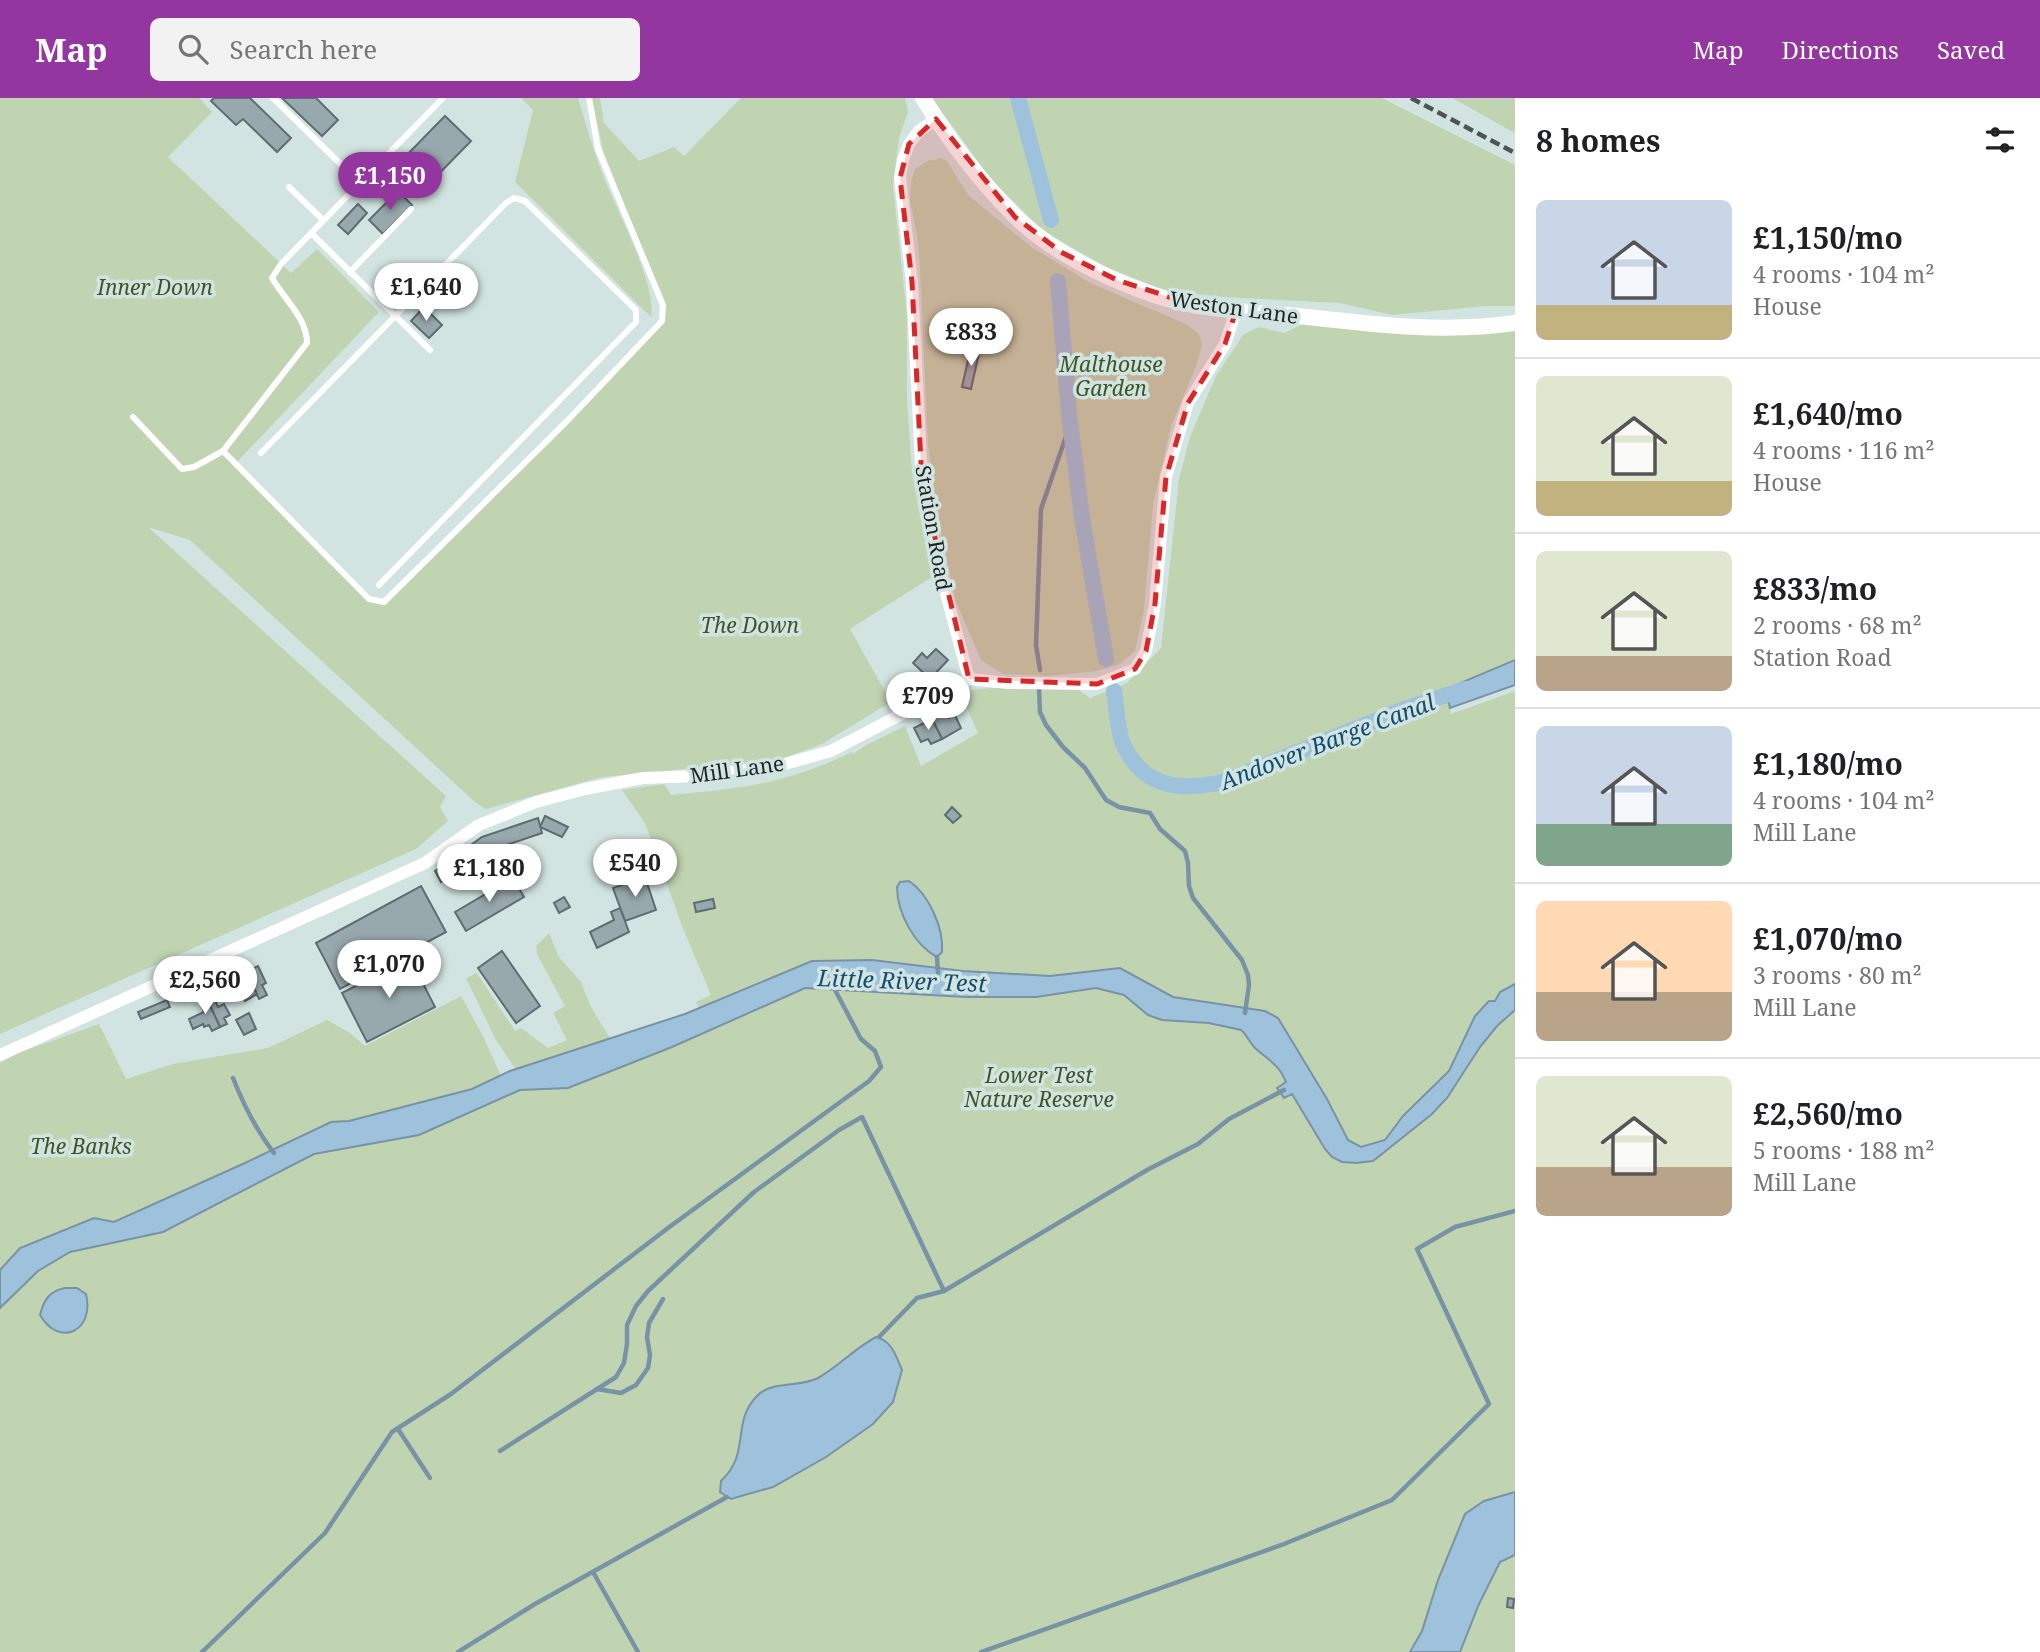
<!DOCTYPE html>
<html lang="en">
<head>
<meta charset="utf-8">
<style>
  body { margin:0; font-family:"Noto Serif",serif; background:#f2f2f2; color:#202124; height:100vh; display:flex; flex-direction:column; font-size:26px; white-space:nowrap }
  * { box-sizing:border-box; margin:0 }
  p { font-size:23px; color:#757577 }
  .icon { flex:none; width:38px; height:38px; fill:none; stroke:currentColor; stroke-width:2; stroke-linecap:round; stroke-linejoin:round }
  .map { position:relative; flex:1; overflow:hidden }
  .panel { display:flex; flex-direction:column; background:#fff; width:525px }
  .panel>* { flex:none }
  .price { position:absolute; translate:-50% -60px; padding:0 16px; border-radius:24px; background:#fff; color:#222; font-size:23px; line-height:46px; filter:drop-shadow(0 2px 4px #0008) }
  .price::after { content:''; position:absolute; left:50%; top:42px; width:21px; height:16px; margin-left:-10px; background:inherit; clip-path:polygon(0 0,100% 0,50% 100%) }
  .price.on { background:#94369f; color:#fff }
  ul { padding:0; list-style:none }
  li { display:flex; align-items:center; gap:21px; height:175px; padding:0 21px }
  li+li { border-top:2px solid #e0e0e0 }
  li span { display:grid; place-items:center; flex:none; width:196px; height:140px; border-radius:10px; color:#555 }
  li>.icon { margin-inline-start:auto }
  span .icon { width:84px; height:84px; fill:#fffc; stroke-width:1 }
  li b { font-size:30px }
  h2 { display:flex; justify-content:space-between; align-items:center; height:84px; padding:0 21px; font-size:30px }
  header { display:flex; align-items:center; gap:42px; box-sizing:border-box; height:98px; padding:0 35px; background:#94369f; color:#fff }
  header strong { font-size:33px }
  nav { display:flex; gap:38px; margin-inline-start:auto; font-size:24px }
  .search { width:490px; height:63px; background:#f2f2f2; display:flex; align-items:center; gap:18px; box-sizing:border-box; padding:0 24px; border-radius:10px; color:#757577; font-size:26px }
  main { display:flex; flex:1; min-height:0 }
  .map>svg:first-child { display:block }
</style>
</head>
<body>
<header>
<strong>Map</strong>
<div class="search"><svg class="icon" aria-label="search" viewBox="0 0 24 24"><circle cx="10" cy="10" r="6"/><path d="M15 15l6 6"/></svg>Search here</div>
<nav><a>Map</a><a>Directions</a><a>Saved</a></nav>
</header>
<main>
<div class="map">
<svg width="1515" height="1554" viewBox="0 0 1515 1554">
  <rect width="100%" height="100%" fill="#d2e4e1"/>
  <g fill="#c1d4b1" fill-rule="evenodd">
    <path d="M 0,0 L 199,0 L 212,14 L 168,59 L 291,175 L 317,151 L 379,214 L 235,366 L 369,501 L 384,504 L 662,223 L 663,207 L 603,52 L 592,0 L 600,0 L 604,25 L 639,63 L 674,49 L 684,58 L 741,0 L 905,0 L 908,14 L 899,40 L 893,88 L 907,217 L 907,303 L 912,374 L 932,479 L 850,531 L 891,604 L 822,646 L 778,662 L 602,679 L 486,711 L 475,704 L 190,442 L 148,429 L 446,698 L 440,709 L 448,723 L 416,751 L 0,936 Z"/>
    <path d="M 521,0 L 578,0 C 586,26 593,52 603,77 C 616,111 657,186 651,219 L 515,84 L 533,12 Z"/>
    <path d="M 932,0 L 1382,0 L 1515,67 L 1515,208 L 1486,208 L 1392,217 L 1339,205 L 1223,199 L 1167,193 L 1108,170 L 1043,133 L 990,80 Z"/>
    <path d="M 1452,0 L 1515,0 L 1515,35 Z"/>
    <path d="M 940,60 L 947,63 L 968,97 L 1030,148 L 1090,185 L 1186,226 L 1199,236 L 1202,247 L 1197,266 L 1171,328 L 1153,407 L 1144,511 L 1135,553 L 1120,566 L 1097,573 L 1049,578 L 1003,576 L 981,562 L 956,504 L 942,440 L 928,347 L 920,168 L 917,137 L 910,103 L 911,85 L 915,71 L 928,63 Z"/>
    <path d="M 1301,227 L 1382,231 L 1515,231 L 1515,562 L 1446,591 L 1451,616 L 1515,593 L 1515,1554 L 0,1554 L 0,1210 L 38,1173 L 70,1154 L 163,1134 L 314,1056 L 419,1037 L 520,992 L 568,990 L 672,949 L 805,890 L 942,898 L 889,864 L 813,863 L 699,910 L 696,904 L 711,897 L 682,828 L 645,725 L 622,692 L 664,686 L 671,697 C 740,691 789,685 852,654 L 853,656 L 866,647 L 905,628 L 921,668 L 978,635 L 965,605 L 971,592 L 991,590 L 1079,592 L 1090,600 L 1127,585 L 1161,550 L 1179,381 L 1190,339 L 1216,278 L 1243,237 L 1250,233 L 1259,229 L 1284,235 ZM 876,1239 L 873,1326 C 833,1354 791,1382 745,1398 L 721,1383 L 728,1376 L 739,1359 L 743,1321 L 773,1289 L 817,1281 Z"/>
    <path d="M 549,835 L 559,859 L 581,884 L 591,909 L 610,940 L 516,972 L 496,942 L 466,880 L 477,875 L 515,933 L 521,930 L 548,950 L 567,942 L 553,915 L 565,908 L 538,858 L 536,848 Z"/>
    <path d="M 461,898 L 483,938 L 501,978 L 183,1108 L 63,1135 L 0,1175 L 0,965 L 18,955 L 99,926 L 126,981 L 173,966 L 268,950 L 327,922 L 350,935 L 365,948 Z"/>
  </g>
  <g fill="#9ec2dc" stroke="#7893a5" stroke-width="2">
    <path d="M 1515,562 L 1515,587 L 1450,610 L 1446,591 Z"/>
    <path d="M 909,783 C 929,796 944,831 942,854 L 937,859 C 914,847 897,814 897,789 L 900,784 Z"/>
    <path d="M 872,862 L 963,873 L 1050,878 L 1120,870 L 1173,899 L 1265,913 L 1278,920 L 1327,1001 L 1348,1042 L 1361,1049 L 1385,1042 L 1403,1018 L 1449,973 L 1475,918 L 1489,903 L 1495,903 L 1500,894 L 1515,886 L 1515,912 L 1497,928 L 1480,949 L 1447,1000 L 1432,1016 L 1373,1063 L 1356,1065 L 1342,1064 L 1332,1059 L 1325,1051 L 1292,996 L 1284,1000 L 1277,990 L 1286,984 C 1278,965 1269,963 1255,950 C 1250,945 1247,937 1241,932 L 1209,925 L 1162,922 L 1148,917 L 1124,897 L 1096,890 L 1036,899 L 966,899 L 805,890 L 672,949 L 568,990 L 520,992 L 419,1037 L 314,1056 L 163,1134 L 70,1154 L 38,1173 L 0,1210 L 0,1172 L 20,1150 L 94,1120 L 114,1124 L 245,1065 L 331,1024 L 349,1023 L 472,991 L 510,973 L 685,916 L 812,863 Z"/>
    <path d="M 65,1190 L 77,1190 L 86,1196 C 95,1232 60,1251 40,1217 C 44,1202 49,1193 65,1190 Z"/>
    <path d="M 876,1239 C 892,1243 896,1258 902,1272 L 893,1304 L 873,1326 L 826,1359 L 773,1389 L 731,1401 L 720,1394 L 721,1383 C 751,1355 731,1326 756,1299 C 770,1282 799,1290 818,1280 C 838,1269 855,1250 876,1239 Z"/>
    <path d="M 1515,1394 L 1515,1457 L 1500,1464 L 1479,1506 L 1460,1554 L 1410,1554 L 1422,1533 L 1438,1482 L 1465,1416 L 1484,1403 Z"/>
  </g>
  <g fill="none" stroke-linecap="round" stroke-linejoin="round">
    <g stroke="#7893a5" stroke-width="4.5">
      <path d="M 1040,572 L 1036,547 L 1041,411 L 1071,324"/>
      <path d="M 1039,591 L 1040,614 L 1046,627 L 1063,649 L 1085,670 L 1106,702 L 1119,709 L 1150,715 L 1160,731 L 1185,753 L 1188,765 L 1189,788 L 1193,800 L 1242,862 L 1248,877 L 1249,887 L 1245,915"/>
      <path d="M 937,859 L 938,875"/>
      <path d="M 233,980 C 244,1008 256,1032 274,1055"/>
      <path d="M 879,1239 L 917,1200 L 944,1193 L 1147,1072 L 1198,1046 L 1229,1021 L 1284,992"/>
      <path d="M 597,1291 L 621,1295 L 636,1287 L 648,1270 L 650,1257 L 647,1239 L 649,1225 L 663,1201"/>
      <path d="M 398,1331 L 430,1380"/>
      <path d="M 500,1353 L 616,1279 L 624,1265 L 627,1246 L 627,1227 L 636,1208 L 648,1193 L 754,1094 L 839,1032 L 862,1019 L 944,1193"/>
      <path d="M 593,1474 L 638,1554"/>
      <path d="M 202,1554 L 325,1435 L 392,1334 L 451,1296 L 668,1130 L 869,983 L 881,969 L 875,953 L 861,941 L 834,890"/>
      <path d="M 458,1554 L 535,1506 L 727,1399"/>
      <path d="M 981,1554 L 1284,1446 L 1392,1402 L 1489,1306 L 1417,1151 L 1455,1129 L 1515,1113"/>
    </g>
    <g stroke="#9ec2dc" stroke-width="16">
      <path d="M 1018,0 L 1051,122"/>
      <path d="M 1058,183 L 1069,316 L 1082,420 L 1106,561"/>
      <path d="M 1114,593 C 1117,610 1117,633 1124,648 C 1145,691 1181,693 1223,684 L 1407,610 L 1465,591"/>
    </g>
  </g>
  <g fill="#98a9ad" stroke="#5d6d71" stroke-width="2">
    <path d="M 214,0 L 250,0 L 291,40 L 277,54 L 243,21 L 236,27 L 211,3 Z"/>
    <path d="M 282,0 L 316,0 L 338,22 L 322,38 Z"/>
    <path d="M 445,18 L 471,43 L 422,93 L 396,68 Z"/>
    <path d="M 398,93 L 412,107 L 383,136 L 369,122 Z"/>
    <path d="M 358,106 L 367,115 L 348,136 L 338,127 Z"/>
    <path d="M 424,209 L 442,227 L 429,240 L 411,223 Z"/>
    <path d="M 971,249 L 980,251 L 971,291 L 962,289 Z"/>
    <path d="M 936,551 L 948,562 L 930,581 L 913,565 L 922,555 L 927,560 Z"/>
    <path d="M 946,614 L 949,620 L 955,617 L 961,630 L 942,641 L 932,621 Z"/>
    <path d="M 932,621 L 942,641 L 931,646 L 928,641 L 921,644 L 914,630 Z"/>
    <path d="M 952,709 L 961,718 L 953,725 L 945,717 Z"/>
    <path d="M 545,718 L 568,729 L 562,739 L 540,729 Z"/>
    <path d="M 538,720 L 542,735 L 486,754 L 441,784 L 435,773 L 482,739 Z"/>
    <path d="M 645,779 L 656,812 L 625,823 L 613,790 Z"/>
    <path d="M 513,780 L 524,799 L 466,833 L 455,814 Z"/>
    <path d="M 421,788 L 446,834 L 340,891 L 316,845 Z"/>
    <path d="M 564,799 L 570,809 L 559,815 L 554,805 Z"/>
    <path d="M 713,801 L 715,810 L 696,814 L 694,805 Z"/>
    <path d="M 620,810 L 629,834 L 597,850 L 590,834 L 614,822 L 611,814 Z"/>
    <path d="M 502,853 L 540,908 L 516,925 L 478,870 Z"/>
    <path d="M 410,860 L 435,909 L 367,944 L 342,895 Z"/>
    <path d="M 258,868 L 266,885 L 262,887 L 267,897 L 259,901 L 246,874 Z"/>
    <path d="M 246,874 L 257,896 L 245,903 L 236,885 L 240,883 L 238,879 Z"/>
    <path d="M 211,892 L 218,909 L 224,906 L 230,917 L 224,920 L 227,926 L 220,929 L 204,895 Z"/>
    <path d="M 204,895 L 220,929 L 212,933 L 209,927 L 204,929 L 203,926 L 193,931 L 189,921 L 204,914 L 197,898 Z"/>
    <path d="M 167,902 L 170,909 L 141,921 L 138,914 Z"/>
    <path d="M 249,915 L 256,931 L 244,937 L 236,922 Z"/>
    <path d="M 1508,1500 L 1514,1501 L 1513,1510 L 1507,1509 Z"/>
  </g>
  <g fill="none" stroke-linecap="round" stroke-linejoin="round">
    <g stroke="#fff" stroke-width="6">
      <path d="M 273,0 L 360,85"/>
      <path d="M 289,89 L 323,122"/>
      <path d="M 311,135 L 430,252"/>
      <path d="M 350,174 L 411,111"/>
      <path d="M 133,319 L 182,371 L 194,369 L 223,353 L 307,245 C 307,220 284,201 272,180 L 281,166 L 443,0"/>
      <path d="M 223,353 L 369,501 L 384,504 L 568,322 L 662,223 L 663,207 L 598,51 L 589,0"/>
      <path d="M 261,355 L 506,105 L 514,100 L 525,103 L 636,212 L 636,224 L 379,487"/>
    </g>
    <g stroke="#fff" stroke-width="12">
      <path d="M 936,21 L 919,33 L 909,46 L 903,62 L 900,80 L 912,184 L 922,386 L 936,458 L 969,581"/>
      <path d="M 0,957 L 425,765 L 479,727 L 536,704 L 585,691 L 643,680 L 699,678 L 774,669 L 831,653 L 969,581 L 1008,585 L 1097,586 L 1135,571 L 1146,553 L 1155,506 L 1166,379 L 1188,305 L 1225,246 L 1236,213"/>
    </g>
    <path stroke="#fff" stroke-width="16" d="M 923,0 C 949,42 979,82 1014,117 C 1055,159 1136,196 1192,207 C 1231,214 1270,215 1309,219 C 1376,227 1447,235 1515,225"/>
    <path stroke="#4c5554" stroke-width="4.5" stroke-dasharray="10 5" stroke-linecap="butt" d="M 1411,0 L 1515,55"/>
  </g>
  <path fill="#d62828" fill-opacity="0.2" stroke="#d62828" stroke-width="5" stroke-dasharray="14 9" stroke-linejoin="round" d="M 936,21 L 1015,119 L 1061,154 L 1117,182 L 1191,206 L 1236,213 L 1225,246 L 1188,305 L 1166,379 L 1155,506 L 1146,553 L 1135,571 L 1097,586 L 969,581 L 922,386 L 912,184 L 900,80 L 909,46 Z"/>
  <g text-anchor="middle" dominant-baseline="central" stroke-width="7" stroke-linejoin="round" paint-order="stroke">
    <g font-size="21" font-style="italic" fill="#3d5623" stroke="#d2e4e1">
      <text x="155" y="189">Inner Down</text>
      <text x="1111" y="266">Malthouse<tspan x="1111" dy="24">Garden</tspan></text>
      <text x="750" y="527">The Down</text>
      <text x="1039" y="977">Lower Test<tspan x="1039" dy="24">Nature Reserve</tspan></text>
      <text x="81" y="1048">The Banks</text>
    </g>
    <g font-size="21" fill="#1e2524" stroke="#d2e4e1">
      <text transform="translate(1234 209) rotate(8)">Weston Lane</text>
      <text transform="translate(934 430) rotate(80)">Station Road</text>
      <text transform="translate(737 671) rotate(-8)">Mill Lane</text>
    </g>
    <g font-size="23" font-style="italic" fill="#134d71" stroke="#d2e4e1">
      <text transform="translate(1327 643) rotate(-21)">Andover Barge Canal</text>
      <text transform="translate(902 882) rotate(2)">Little River Test</text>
    </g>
  </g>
</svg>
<b class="price on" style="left:390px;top:114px">£1,150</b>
<b class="price" style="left:426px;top:225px">£1,640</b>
<b class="price" style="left:971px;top:270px">£833</b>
<b class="price" style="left:928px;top:634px">£709</b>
<b class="price" style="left:635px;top:801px">£540</b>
<b class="price" style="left:489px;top:806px">£1,180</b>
<b class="price" style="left:389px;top:902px">£1,070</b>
<b class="price" style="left:205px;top:918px">£2,560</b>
</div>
<section class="panel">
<h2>8 homes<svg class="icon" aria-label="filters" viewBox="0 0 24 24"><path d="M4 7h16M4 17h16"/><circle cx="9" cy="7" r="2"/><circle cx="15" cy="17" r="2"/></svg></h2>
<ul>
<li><span style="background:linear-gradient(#c9d6e8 75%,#c2b280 0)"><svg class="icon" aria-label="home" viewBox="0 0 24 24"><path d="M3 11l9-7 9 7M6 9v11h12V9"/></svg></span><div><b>£1,150/mo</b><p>4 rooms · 104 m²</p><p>House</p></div></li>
<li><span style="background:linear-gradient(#dfe7d0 75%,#c2b280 0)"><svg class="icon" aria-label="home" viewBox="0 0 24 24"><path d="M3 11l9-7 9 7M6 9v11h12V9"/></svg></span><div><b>£1,640/mo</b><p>4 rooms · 116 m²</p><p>House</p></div></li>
<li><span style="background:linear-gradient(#dfe7d0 75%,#b9a48a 0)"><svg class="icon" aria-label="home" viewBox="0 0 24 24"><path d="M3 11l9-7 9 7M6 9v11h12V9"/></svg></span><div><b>£833/mo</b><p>2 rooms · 68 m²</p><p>Station Road</p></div></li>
<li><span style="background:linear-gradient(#c9d6e8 70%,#7fa58c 0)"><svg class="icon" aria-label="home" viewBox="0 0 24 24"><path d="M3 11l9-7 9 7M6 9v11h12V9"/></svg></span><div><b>£1,180/mo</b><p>4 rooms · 104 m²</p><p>Mill Lane</p></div></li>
<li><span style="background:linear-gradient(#ffd9b3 65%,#b9a48a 0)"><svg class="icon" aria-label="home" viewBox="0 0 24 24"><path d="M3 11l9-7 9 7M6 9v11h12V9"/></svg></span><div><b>£1,070/mo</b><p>3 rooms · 80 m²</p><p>Mill Lane</p></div></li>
<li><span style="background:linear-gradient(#dfe7d0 65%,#b9a48a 0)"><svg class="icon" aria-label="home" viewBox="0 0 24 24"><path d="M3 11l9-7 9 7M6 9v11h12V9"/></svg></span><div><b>£2,560/mo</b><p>5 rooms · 188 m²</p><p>Mill Lane</p></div></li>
</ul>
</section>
</main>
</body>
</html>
